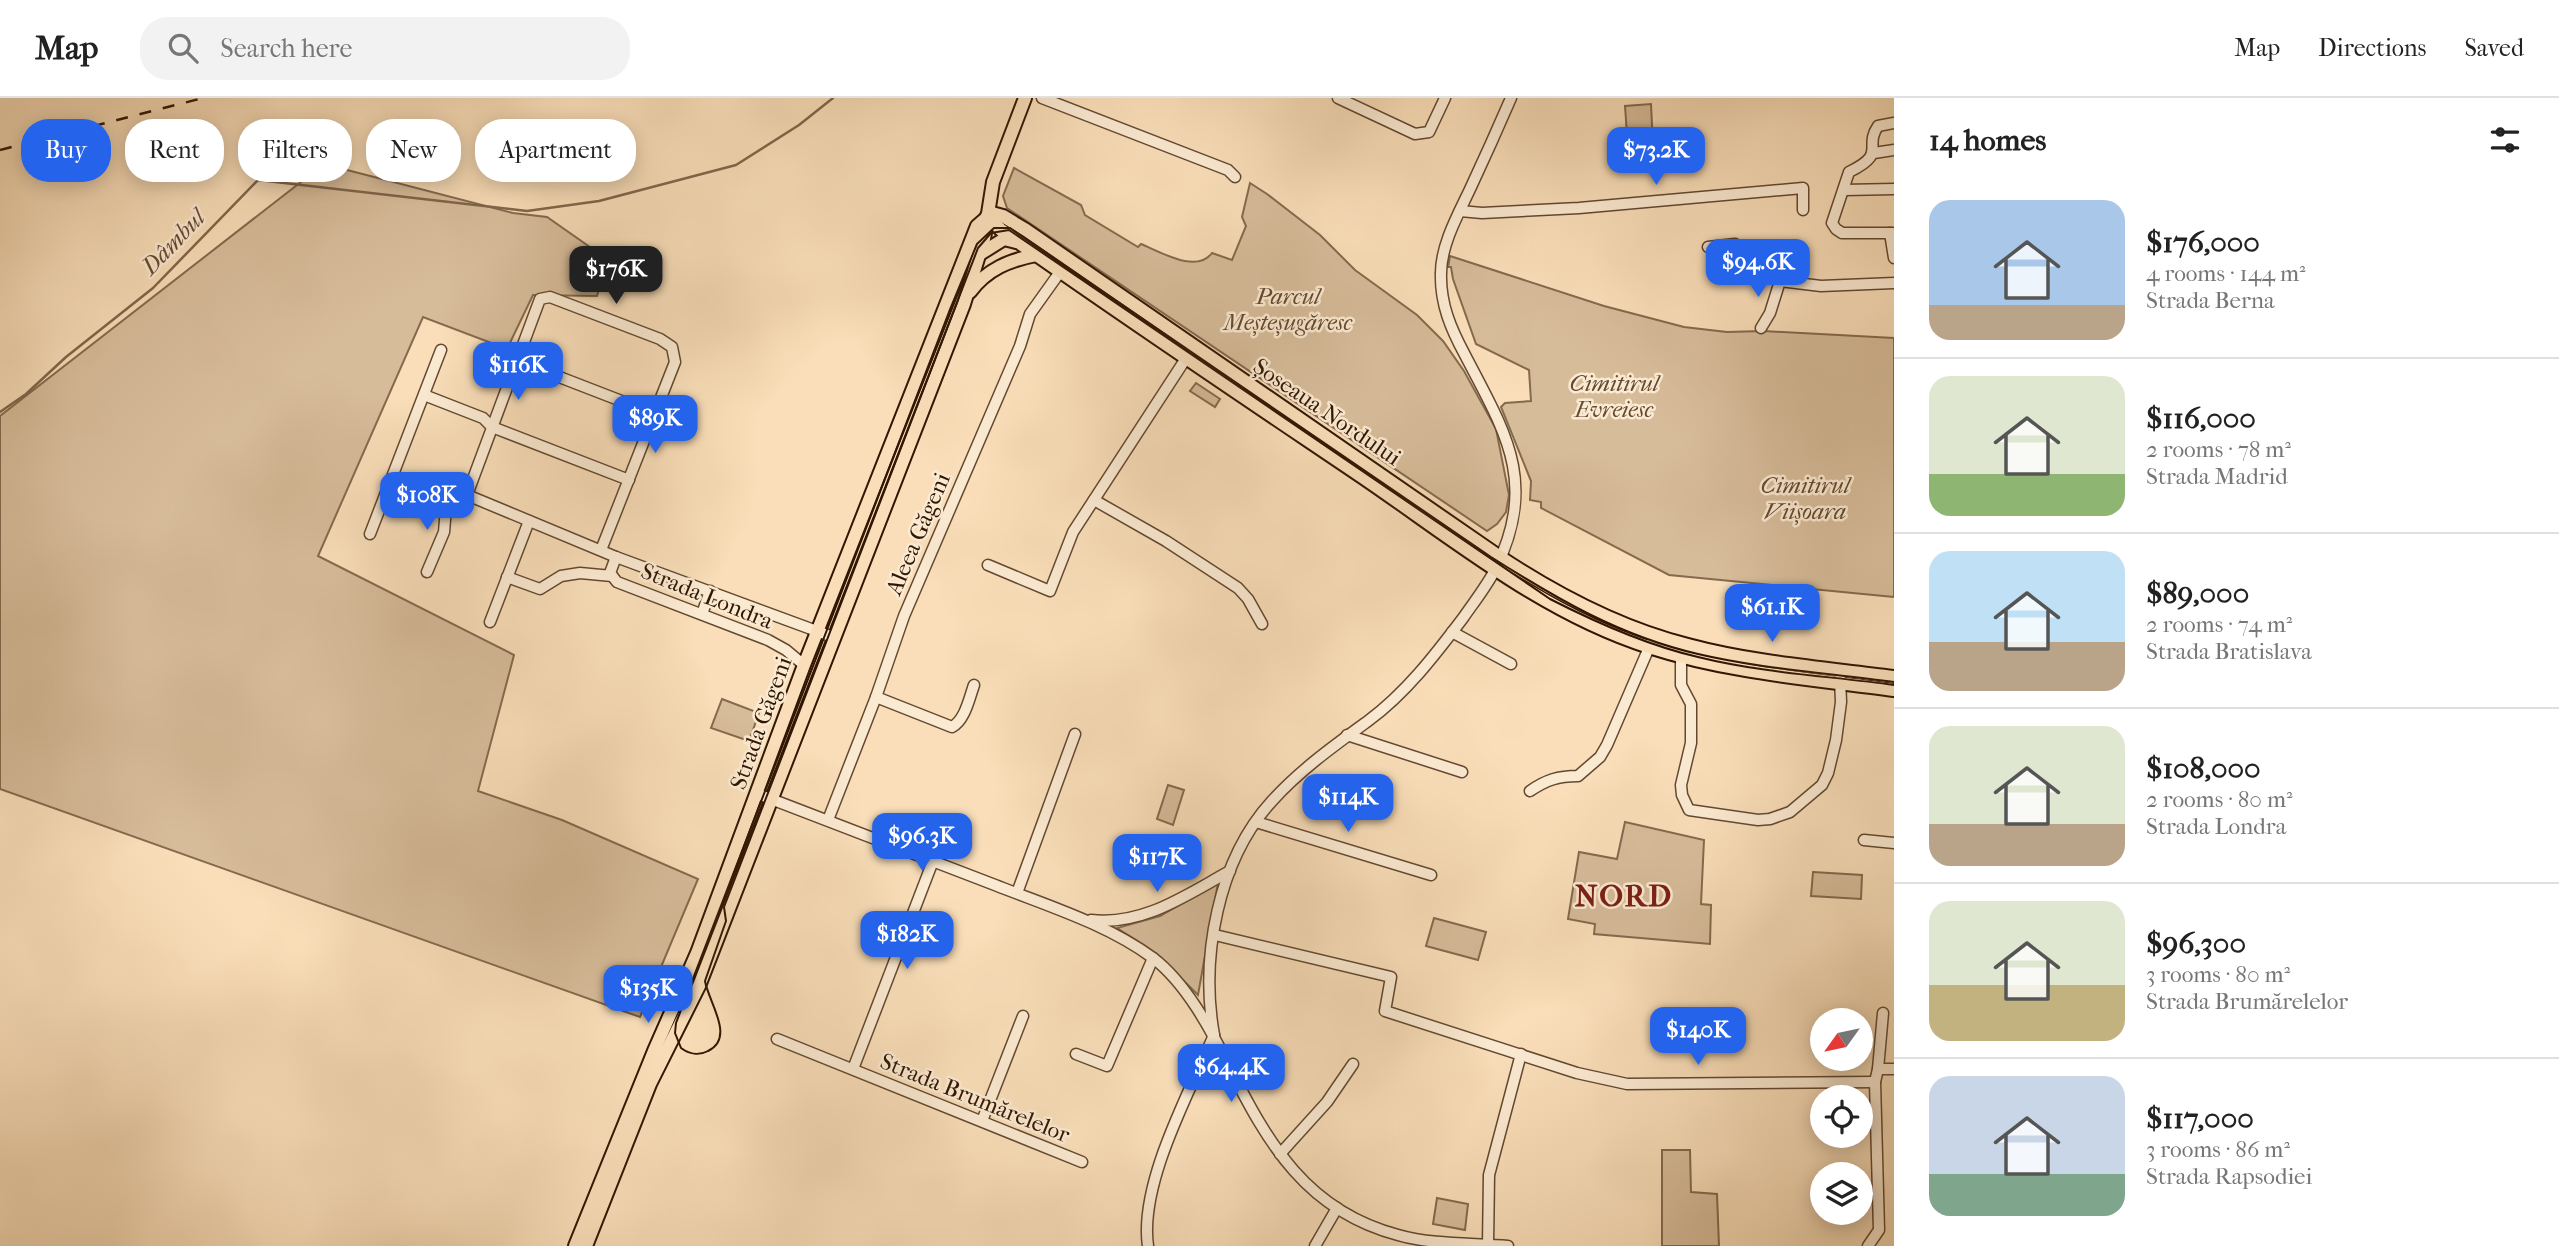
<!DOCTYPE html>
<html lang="en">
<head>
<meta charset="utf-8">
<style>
  body { margin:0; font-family:"IM FELL French Canon",serif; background:#f2f2f2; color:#222; height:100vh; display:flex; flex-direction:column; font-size:26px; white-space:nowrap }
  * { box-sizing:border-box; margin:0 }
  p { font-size:23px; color:#767676 }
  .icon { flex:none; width:38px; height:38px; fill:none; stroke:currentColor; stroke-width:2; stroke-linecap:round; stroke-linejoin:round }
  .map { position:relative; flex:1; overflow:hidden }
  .drawer { display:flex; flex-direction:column; background:#fff; width:665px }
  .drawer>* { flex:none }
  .banner { position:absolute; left:21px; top:21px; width:665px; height:63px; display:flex; gap:14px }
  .needle { width:46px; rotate:237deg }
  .buttons { position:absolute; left:1810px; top:910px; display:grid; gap:14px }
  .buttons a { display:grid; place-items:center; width:63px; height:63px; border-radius:50%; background:#fff; box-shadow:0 4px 18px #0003; font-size:35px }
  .price { position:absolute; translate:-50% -60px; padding:0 16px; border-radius:14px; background:#2563eb; color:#fff; font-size:23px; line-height:46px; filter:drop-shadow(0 2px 4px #0008) }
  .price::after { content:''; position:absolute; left:50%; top:42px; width:21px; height:16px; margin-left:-10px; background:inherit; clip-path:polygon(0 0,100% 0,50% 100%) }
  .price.active { background:#222; color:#fff }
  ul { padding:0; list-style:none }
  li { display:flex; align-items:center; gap:21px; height:175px; padding:0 35px }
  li+li { border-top:2px solid #e0e0e0 }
  li span { display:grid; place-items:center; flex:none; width:196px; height:140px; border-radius:21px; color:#555 }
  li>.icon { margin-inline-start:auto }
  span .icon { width:84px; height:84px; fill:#fffc; stroke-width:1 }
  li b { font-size:30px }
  h2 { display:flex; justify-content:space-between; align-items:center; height:84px; padding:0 35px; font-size:30px }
  .tag { padding:0 24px; border-radius:28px; background:#fff; box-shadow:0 4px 18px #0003; font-size:24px; line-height:63px }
  .tag.active { background:#2563eb; color:#fff }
  header { display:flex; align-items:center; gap:42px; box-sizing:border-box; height:98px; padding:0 35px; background:#fff; border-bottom:2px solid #e0e0e0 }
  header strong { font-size:33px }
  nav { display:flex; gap:38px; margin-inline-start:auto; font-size:24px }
  .search { width:490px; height:63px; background:#f2f2f2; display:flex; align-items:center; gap:18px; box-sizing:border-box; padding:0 24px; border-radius:28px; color:#767676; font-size:26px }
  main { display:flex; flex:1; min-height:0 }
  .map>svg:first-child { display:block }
</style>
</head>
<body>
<header>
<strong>Map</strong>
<div class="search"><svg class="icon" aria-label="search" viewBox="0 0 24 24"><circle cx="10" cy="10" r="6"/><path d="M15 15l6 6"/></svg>Search here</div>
<nav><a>Map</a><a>Directions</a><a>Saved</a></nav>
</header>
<main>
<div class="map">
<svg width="1894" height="1148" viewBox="0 0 1894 1148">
  <rect width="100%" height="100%" fill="#f9deb9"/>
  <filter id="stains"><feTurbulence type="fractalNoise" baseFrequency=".00286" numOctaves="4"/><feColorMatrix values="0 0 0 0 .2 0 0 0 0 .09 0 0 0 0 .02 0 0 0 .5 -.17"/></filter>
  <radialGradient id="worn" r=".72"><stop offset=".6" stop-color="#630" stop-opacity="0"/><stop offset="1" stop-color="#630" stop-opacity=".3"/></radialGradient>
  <g fill="#d7bc9a" stroke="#846a4e" stroke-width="2">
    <path d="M 1651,6 L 1653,48 L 1628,50 L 1625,8 Z"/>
    <path d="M 324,66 L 513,115 L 547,119 L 607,161 L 597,198 L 533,197 L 507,251 L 423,219 L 318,458 L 514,557 L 478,693 L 562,722 L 698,781 L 640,919 L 0,691 L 0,318 Z"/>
    <path d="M 1014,70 L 1081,107 L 1085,117 L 1138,149 L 1141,146 C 1161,154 1196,176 1212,155 L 1232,162 L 1246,128 L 1242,119 L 1250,85 L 1267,96 L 1320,137 L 1355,172 L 1417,217 L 1443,243 L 1464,273 L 1496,331 L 1509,397 L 1506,414 L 1497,426 L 1487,433 L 1007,110 L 1003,98 Z"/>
    <path d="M 1450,158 L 1604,208 L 1684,229 L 1727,234 L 1763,233 L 1894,240 L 1894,499 L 1669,477 L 1541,410 L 1541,404 L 1530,402 L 1531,383 L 1501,309 L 1505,305 L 1531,303 L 1529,272 L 1476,246 L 1453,181 L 1451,169 L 1448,169 Z"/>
    <path d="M 1196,285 L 1220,301 L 1215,309 L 1190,293 Z"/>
    <path d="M 722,601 L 759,615 L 749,643 L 711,630 Z"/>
    <path d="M 1168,687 L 1184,692 L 1173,727 L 1157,721 Z"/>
    <path d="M 1625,724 L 1704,742 L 1701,806 L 1711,807 L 1710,846 L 1594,836 L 1595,826 L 1568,821 L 1579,754 L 1617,761 Z"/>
    <path d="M 1813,774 L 1862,777 L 1861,801 L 1811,798 Z"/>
    <path d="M 1218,785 L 1198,897 L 1157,856 L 1117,830 L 1160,818 Z"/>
    <path d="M 1434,820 L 1486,834 L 1478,862 L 1426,848 Z"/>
    <path d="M 1662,1052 L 1690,1052 L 1691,1094 L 1717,1096 L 1719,1148 L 1662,1148 Z"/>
    <path d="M 1437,1100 L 1468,1106 L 1465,1132 L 1433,1126 Z"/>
  </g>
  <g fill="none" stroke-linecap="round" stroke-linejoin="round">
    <path stroke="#80664b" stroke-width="2.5" d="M 0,314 L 26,296 L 66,259 L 153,190 L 258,82 L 527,113 L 599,103 L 736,67 L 799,27 L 833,0"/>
    <defs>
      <g id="minor">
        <path d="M 1042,0 L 1228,72 L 1235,79"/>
        <path d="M 1338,0 L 1415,36 L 1429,34 L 1445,0"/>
        <path d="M 1894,25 L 1878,28 C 1863,50 1888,55 1849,74 L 1832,125 L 1836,131 L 1842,135 L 1894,135"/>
        <path d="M 1874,55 L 1894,52"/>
        <path d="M 1844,92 L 1894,91"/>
        <path d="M 1460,113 L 1482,115 L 1579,110 L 1803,90 L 1803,112"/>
        <path d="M 1890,135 L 1894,160"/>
        <path d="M 1708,149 L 1735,146 L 1740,172 L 1775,176 L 1780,183"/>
        <path d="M 1780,183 L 1821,188 L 1894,185"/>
        <path d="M 1761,230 L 1770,215 L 1780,183"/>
        <path d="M 518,263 L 655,316"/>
        <path d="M 424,297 L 483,320 L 492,329 L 629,382"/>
        <path d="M 392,383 L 431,398 L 467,397 L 616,459 L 833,539"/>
        <path d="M 467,397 L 540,201 L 550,199 L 660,241 L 672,249 L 675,264 L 601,452"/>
        <path d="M 1094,402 L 1166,443 L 1238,490 L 1248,501 L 1262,526"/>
        <path d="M 370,436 L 441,252"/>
        <path d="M 616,459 L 610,475 L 617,484 L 768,542 L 786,552 L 804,567"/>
        <path d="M 988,467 L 1050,493 L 1073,434 L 1194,248"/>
        <path d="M 427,474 L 444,434 L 447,398"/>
        <path d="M 507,479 L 540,491 L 561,478 L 580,475 L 612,478"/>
        <path d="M 702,516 L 710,493"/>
        <path d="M 490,524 L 529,423"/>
        <path d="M 1452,534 L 1511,566"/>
        <path d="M 1681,559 L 1681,587 L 1691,606 L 1691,645 L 1681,687 L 1682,697 L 1689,712 L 1758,722 L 1770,721 L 1790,714 L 1822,687 L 1828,675 L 1836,642 L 1841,604 L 1840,581"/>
        <path d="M 876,599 L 952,629 C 965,622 969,601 974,587"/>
        <path d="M 1347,637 L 1462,674"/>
        <path d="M 1530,693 C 1546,682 1558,678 1578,678 L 1600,659 L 1607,647 L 1651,545"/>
        <path d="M 758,696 C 837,726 916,756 995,787 C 1048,808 1107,826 1153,860 C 1186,885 1211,932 1229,968 C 1268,1046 1307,1113 1398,1137 C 1433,1147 1472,1145 1508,1148"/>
        <path d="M 828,722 L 876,599 L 904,518 L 1020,248 L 1030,216 L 1060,174"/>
        <path d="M 1256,724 L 1431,777"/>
        <path d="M 1864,742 L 1894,745"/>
        <path d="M 1017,795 L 1075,636"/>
        <path d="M 1091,822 C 1143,828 1186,797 1230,773"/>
        <path d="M 1215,837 L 1391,879 L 1385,913 L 1577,975 L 1627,986 L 1875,984"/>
        <path d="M 1214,937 C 1200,859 1218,762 1272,703 C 1300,672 1335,647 1368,623 C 1406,595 1435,557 1463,520 C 1474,504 1487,488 1496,470 C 1538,383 1505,334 1465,257 C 1451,231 1440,206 1441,175 C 1441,146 1459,115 1471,89 C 1485,59 1498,30 1511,0"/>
        <path d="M 777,941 L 1082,1064"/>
        <path d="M 1076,956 L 1107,968 L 1153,860"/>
        <path d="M 853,971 L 933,763"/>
        <path d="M 1878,971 L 1894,971"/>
        <path d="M 982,1023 L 1023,918"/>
        <path d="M 1280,1056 L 1327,1004 L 1353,966"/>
        <path d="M 1488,1147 L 1489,1077 L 1521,956"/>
        <path d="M 1148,1148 C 1139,1086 1189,995 1214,937"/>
        <path d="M 1315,1148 L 1337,1110"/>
        <path d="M 1868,1148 L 1879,1132 L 1875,984 L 1878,971 L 1883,915"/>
      </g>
      <g id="major">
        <path d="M 987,118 L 1001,132 C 1122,218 1245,300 1368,383 C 1457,444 1545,516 1649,549 C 1729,575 1812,581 1894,592"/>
        <path d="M 980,156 L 1004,141 L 1016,144"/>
        <path d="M 970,194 C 987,171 1010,162 1036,157"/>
        <path d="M 575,1148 L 654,953 L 697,855 L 804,567 L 977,128 L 992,115 L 1003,118 L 1026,132 L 1500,459 C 1559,498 1620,530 1688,547 C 1755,565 1826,570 1894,579"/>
        <path d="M 586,1148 L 650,986 L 699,888 L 964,206 L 984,141 L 993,84 L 1025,0"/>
      </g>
    </defs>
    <use href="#minor" stroke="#634930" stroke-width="13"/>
    <use href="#major" stroke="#311703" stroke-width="16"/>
    <use href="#minor" stroke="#fbead2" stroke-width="10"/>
    <use href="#major" stroke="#f9deb9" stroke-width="12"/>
    <path stroke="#311703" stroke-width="2" d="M 1894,584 C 1829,575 1762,571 1698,556 C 1620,538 1557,501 1491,459 L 1010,130 L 994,130 L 977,146 L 949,214 L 676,925 L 675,935 L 681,950 C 689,956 699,958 708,953 C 736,940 708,903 705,883 L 726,823 L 724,809 L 978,150 L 991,135 L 1009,132 L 1550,501 C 1597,525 1646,547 1698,559 C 1762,575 1829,578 1894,587"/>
    <path stroke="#311703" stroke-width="2.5" stroke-dasharray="12 12" stroke-linecap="butt" d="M 0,52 L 203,0"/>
  </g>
  <g text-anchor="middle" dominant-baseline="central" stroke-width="5" stroke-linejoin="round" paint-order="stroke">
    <g font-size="23" font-style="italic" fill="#634930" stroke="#fbead2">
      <text x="1288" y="198">Parcul<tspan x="1288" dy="26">Meșteșugăresc</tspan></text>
      <text x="1614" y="285">Cimitirul<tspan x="1614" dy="26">Evreiesc</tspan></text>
      <text x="1805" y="387">Cimitirul<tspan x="1805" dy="26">Viișoara</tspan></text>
    </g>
    <g font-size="23" fill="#311703" stroke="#fbead2">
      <text transform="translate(1327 314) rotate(34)">Șoseaua Nordului</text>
      <text transform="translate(918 436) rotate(-67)">Aleea Găgeni</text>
      <text transform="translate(707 498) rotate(22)">Strada Londra</text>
      <text transform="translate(761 625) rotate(-70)">Strada Găgeni</text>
      <text transform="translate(975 1000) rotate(22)">Strada Brumărelelor</text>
    </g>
    <g font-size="24" font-style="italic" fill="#664b33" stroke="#fbead2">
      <text transform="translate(173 144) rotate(-46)">Dâmbul</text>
    </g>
    <g font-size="30" font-weight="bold" letter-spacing="2" fill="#7a1f14" stroke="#fbead2">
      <text x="1624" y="798">NORD</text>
    </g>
  </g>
  <rect width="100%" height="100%" filter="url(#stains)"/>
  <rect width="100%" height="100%" fill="url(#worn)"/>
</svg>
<div class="buttons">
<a><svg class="needle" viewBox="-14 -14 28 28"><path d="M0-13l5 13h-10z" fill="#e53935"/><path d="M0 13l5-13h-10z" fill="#767676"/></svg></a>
<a><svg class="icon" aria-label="locate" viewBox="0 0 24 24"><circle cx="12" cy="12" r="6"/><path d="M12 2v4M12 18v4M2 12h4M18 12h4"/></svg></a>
<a><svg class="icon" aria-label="layers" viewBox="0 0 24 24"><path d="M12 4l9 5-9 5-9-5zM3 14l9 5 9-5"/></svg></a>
</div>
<b class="price" style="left:1656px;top:89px">$73.2K</b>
<b class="price" style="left:1758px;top:201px">$94.6K</b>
<b class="price active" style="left:616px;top:208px">$176K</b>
<b class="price" style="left:518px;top:304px">$116K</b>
<b class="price" style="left:655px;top:357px">$89K</b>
<b class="price" style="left:427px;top:434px">$108K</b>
<b class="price" style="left:1772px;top:546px">$61.1K</b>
<b class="price" style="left:1348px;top:736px">$114K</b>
<b class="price" style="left:922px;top:775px">$96.3K</b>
<b class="price" style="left:1157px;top:796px">$117K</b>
<b class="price" style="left:907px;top:873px">$182K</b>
<b class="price" style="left:648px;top:927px">$135K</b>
<b class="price" style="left:1698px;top:969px">$140K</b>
<b class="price" style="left:1231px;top:1006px">$64.4K</b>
<div class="banner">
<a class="tag active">Buy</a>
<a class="tag">Rent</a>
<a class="tag">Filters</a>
<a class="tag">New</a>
<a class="tag">Apartment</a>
</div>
</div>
<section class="drawer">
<h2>14 homes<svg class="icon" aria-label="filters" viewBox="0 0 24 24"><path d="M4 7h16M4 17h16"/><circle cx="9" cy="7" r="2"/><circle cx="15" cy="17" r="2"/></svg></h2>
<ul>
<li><span style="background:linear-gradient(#a9c7e8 75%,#b9a48a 0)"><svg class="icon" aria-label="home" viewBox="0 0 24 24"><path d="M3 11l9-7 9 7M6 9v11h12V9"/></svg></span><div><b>$176,000</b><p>4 rooms · 144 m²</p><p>Strada Berna</p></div></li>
<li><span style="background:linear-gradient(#dfe7d0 70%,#8fb573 0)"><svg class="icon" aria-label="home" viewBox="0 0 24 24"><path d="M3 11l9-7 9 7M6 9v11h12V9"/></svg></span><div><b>$116,000</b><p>2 rooms · 78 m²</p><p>Strada Madrid</p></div></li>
<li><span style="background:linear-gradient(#bfe0f5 65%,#b9a48a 0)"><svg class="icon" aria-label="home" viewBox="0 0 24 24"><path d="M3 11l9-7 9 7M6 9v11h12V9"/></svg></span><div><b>$89,000</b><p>2 rooms · 74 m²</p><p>Strada Bratislava</p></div></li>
<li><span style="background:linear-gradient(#dfe7d0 70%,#b9a48a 0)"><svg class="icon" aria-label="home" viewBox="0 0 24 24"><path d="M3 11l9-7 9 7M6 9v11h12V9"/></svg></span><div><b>$108,000</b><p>2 rooms · 80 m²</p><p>Strada Londra</p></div></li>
<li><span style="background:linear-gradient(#dfe7d0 60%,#c2b280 0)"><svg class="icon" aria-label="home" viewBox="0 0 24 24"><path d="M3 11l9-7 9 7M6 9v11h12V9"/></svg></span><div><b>$96,300</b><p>3 rooms · 80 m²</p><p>Strada Brumărelelor</p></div></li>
<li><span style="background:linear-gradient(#c9d6e8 70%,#7fa58c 0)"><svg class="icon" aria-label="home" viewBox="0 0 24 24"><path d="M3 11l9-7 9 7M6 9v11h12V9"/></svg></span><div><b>$117,000</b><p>3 rooms · 86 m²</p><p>Strada Rapsodiei</p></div></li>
</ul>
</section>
</main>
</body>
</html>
